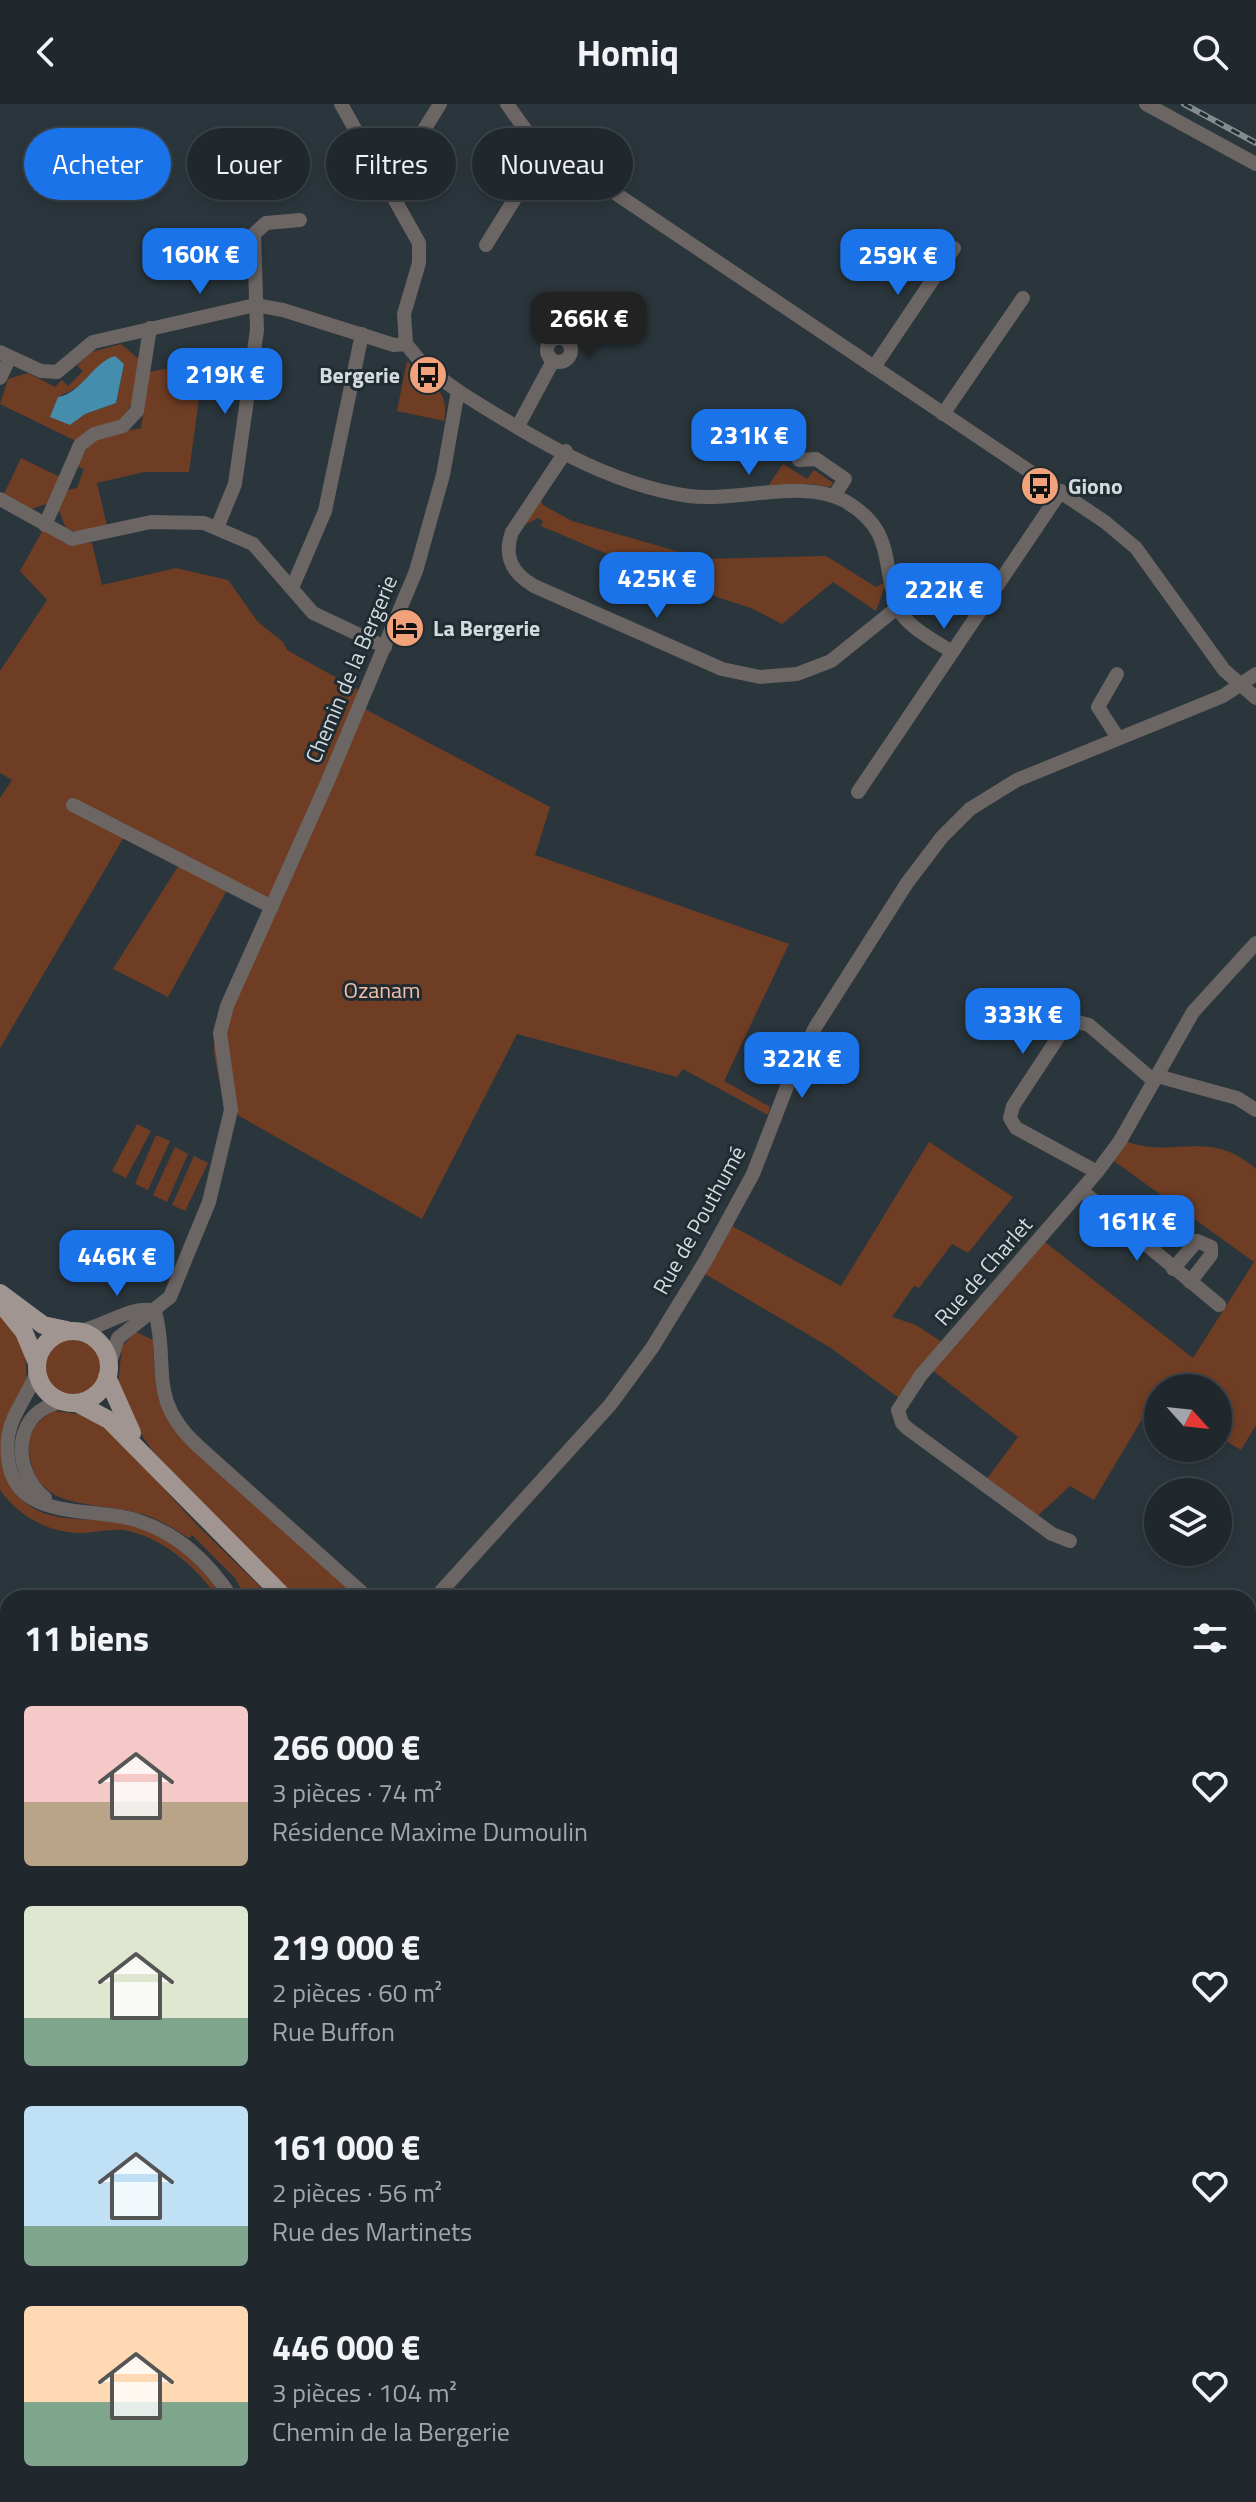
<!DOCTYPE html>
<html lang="fr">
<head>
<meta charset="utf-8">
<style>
  body { margin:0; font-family:"Titillium Web",sans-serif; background:#2d3439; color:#f1f3f6; height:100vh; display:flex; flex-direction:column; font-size:30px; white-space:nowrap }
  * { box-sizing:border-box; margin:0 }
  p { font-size:26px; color:#a2a6aa }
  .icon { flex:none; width:44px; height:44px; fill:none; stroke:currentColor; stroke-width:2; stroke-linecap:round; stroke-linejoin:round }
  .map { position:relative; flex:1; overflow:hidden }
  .drawer { position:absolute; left:0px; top:1486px; width:1256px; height:912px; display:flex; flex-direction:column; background:#20282d; border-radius:24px 24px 0 0; box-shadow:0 4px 12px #0003,0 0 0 2px #3d4449 }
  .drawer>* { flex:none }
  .top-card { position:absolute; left:24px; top:24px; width:800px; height:72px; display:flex; gap:16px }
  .needle { width:52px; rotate:117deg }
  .controls { position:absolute; left:1144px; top:1270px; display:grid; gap:16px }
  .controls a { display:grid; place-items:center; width:88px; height:88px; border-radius:50%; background:#20282d; box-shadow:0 4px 12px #0003,0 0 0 2px #3d4449; font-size:40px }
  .price { position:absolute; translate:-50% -68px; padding:0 18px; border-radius:16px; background:#1a73e8; color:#fff; font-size:26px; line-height:52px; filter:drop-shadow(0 2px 4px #0008) }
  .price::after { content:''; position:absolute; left:50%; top:48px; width:24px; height:18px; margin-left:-12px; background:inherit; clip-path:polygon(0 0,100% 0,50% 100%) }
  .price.selected { background:#222; color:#fff }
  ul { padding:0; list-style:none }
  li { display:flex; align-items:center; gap:24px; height:200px; padding:0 24px }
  li span { display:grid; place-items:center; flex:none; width:224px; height:160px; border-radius:8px; color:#555 }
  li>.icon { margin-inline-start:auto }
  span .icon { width:96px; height:96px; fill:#fffc; stroke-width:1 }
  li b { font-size:34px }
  h2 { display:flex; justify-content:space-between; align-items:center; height:96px; padding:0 24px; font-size:34px }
  .tag { padding:0 28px; border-radius:36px; background:#20282d; box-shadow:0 4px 12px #0003,0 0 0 2px #3d4449; font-size:28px; line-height:72px }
  .tag.selected { background:#1a73e8; color:#fff }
  header { display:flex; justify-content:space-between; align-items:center; height:104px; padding:0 24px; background:#20282d; font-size:36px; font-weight:700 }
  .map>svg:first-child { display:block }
</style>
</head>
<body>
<header><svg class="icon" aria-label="back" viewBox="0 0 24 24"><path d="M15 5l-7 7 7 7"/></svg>Homiq<svg class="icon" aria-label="search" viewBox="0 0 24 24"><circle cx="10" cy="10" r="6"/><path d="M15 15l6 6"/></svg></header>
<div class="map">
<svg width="1256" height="2398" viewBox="0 0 1256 2398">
  <rect width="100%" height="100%" fill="#2b363c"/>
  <g fill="#6f3d24" fill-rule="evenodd">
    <path d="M 121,240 L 140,256 C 131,316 132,313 76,337 L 0,300 L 8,275 L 28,269 L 55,283 L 62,276 L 68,282 L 83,267 L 77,261 L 92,248 ZM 124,260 L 116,299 L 85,310 L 70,321 L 58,293 Z"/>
    <path d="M 407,257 C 427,277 451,285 444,317 L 397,307 Z"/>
    <path d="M 204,258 L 189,368 L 144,368 L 97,379 L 107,422 L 80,429 L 66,425 L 59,406 L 67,386 L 77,384 L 84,365 L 77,362 C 91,329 109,331 141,324 L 149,268 Z"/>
    <path d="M 21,354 L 62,374 L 52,398 L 31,405 L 4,390 Z"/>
    <path d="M 783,360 L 807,375 L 814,366 L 833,379 L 830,383 L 812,380 L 768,382 Z"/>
    <path d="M 541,396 L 543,401 L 572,417 L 704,455 L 826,452 L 876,483 L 886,478 L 876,507 L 833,478 L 782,520 L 751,504 L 686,483 L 541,422 L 543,417 L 538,414 L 524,421 Z"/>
    <path d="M 43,426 L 65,439 L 92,439 L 102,481 L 176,464 L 228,476 L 258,518 L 283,538 L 287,546 L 360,587 L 365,605 L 550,703 L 535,751 L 789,840 L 724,977 L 770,1003 L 768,1011 L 683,965 L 677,973 L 517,930 L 422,1115 L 239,1012 L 223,996 L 214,949 L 214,926 L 265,806 L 227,786 L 168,893 L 113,865 L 179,761 L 124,733 L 0,944 L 0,694 L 12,676 L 0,669 L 0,567 L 47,496 L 20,467 Z"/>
    <path d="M 137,1020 L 151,1027 L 126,1074 L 112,1067 Z"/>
    <path d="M 156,1031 L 170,1037 L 148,1086 L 135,1080 Z"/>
    <path d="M 1125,1037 C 1175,1056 1208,1023 1256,1065 L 1256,1321 L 1241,1346 L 1218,1332 L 1218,1284 L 1158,1284 L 1158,1297 L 1154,1295 L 1094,1396 L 1070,1382 L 1033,1416 L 983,1380 L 1018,1333 L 928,1263 L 1041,1135 L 1193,1254 L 1254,1158 L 1114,1057 Z"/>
    <path d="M 929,1038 L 1013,1093 L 968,1149 L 952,1140 L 919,1184 L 914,1182 L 892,1213 L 916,1221 L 942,1238 L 899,1294 L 831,1244 L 705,1170 L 732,1122 L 841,1182 Z"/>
    <path d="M 175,1043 L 188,1050 L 167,1098 L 153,1091 Z"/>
    <path d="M 194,1052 L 208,1059 L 185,1107 L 172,1101 Z"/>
    <path d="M 0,1209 C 10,1222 23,1234 25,1251 C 33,1298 0,1339 15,1389 C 44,1422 79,1412 117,1418 C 163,1425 198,1457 224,1494 L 217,1494 C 199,1464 159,1431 123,1426 C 110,1425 98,1428 86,1429 C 51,1430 20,1414 0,1386 Z"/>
    <path d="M 136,1228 L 153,1236 L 155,1276 L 160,1298 L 361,1494 L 297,1494 L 199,1397 L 154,1349 L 130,1314 L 118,1281 L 122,1242 Z"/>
    <circle cx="72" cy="1263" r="29"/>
    <path d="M 54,1307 L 88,1311 L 107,1323 L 199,1423 L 272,1494 L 246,1494 L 235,1474 L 192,1431 L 189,1434 C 171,1423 154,1412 134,1408 C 91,1397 33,1407 29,1345 C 28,1326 38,1316 54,1307 Z"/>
    <path d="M 1248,1621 L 1256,1626 L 1256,1685 L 1248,1698 Z"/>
    <path d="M 1248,1749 L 1256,1754 L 1256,1870 L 1248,1867 Z"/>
    <path d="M 1256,1920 L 1256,2003 L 1248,2000 L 1248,1934 Z"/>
  </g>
  <path fill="#458dad" d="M 115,252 L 124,260 L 116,299 L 85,310 L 70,321 L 50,313 L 58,293 C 82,289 92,259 115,252 Z"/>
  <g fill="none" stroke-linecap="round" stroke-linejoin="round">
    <g stroke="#6b6563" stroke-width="14">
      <path d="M 507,0 L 530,32 L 1105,418 L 1136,444 L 1224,566 L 1256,594"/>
      <path d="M 1146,0 L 1256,60"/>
      <path d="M 389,82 L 440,0"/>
      <path d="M 486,141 L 547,43"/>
      <circle cx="559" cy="246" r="12"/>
      <path d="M 0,248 L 41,267 L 57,268 L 93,238 L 255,201 L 283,206 L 394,241 L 406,240"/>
      <path d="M 874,263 L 954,144"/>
      <path d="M 0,274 L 10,253"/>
      <path d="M 458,287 C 528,331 607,381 689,392 C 737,398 805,374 845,397 C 896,427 881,458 897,502 C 906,523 934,536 952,548"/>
      <path d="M 943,310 L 1023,194"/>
      <path d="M 518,322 L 553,257"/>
      <path d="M 566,347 L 512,428 C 503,453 512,469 534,482 L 722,565 L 760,573 L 797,570 L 831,557 L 898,503"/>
      <path d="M 799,356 L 816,355 L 845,375 L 834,392"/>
      <path d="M 0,395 L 72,435 L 151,418 L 204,419 L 253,440 L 313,509 L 385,543"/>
      <path d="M 45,421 L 80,341 L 94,330 L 123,322 L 137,307 L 150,224"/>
      <path d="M 217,424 L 235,380 L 257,226 L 254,130 L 266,119 L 300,116"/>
      <path d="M 292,484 L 325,407 L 362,230"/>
      <path d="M 1117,570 L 1098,603 L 1118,634"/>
      <path d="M 858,688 L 1061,387"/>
      <path d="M 73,701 L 272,803"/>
      <path d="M 1157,972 L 1237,994 L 1256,1006"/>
      <path d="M 1097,1068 L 1016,1024 L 1010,1014 L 1013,1002 L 1063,926 L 1074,917 L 1089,921 L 1154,977"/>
      <path d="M 1082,1087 L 1219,1201"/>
      <path d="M 1173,1165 L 1197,1137 L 1211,1143 L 1211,1151 L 1190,1178"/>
      <path d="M 155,1207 C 170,1264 146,1294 198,1342 L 368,1494"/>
      <path d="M 79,1227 C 103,1224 131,1200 155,1207"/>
      <path d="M 109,1262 L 118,1234 L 170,1193 L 209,1098 L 231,1006 L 220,929 L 227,902 L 327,679 L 416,467 L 443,371 L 458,287 L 425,263 L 406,240 L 404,210 L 419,159 L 419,139 L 341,0"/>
      <path d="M 37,1266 C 30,1290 11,1309 8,1334 C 0,1423 90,1400 139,1417 C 180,1431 208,1458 232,1494"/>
      <path d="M 45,1394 C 10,1365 13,1305 63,1298"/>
      <path d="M 1070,1437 L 1052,1430 L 907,1324 L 902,1319 L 898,1306 L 921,1271 L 1097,1068 L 1120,1037 L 1193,908 L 1256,839"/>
      <path d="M 435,1494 L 610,1301 L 652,1244 L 706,1156 L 753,1070 L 793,967 L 816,922 L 907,779 L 942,733 L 970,705 L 1017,676 L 1223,592 L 1256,570"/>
      <path d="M 1248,1599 L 1256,1583"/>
      <path d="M 0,1842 L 8,1833"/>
      <path d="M 0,2185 L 8,2190"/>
      <path d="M 273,2390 L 281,2398"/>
      <path d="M 457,2390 L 474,2398"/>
      <path d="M 490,2398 L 502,2390"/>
      <path d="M 882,2398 L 886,2390"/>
    </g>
    <g stroke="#a09590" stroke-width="18">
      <path d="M 0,1189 L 43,1221 L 67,1226"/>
      <path d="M 4,1203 L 24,1228 L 37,1259"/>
      <circle cx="73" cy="1263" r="36"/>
      <path d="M 107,1273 L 132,1329"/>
      <path d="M 77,1299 L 109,1316 L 285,1494"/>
      <path d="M 1248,2011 L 1256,2013"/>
      <path d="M 1248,2070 L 1256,2070"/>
      <path d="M 291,2398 L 298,2390"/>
    </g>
    <defs>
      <path id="rail" d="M 1184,0 L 1256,39"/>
    </defs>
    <use href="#rail" stroke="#838c90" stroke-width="6"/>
    <use href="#rail" stroke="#212c32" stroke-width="3" stroke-dasharray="9" stroke-linecap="butt"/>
  </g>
  <defs>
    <symbol id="bus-disc" viewBox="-11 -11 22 22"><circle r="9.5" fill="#f1a27b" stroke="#212c32"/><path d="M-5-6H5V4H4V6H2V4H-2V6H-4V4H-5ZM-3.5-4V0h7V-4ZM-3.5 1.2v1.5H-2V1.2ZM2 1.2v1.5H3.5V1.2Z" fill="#111"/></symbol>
    <symbol id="hotel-disc" viewBox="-11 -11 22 22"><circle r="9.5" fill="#f1a27b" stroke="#212c32"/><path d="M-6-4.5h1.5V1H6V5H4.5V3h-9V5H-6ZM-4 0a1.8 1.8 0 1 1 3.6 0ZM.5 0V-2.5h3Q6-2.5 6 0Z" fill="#111"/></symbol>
  </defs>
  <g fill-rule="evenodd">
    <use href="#bus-disc" x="406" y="249" width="44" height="44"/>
    <use href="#bus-disc" x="1018" y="360" width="44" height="44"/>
    <use href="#hotel-disc" x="383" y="502" width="44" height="44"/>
  </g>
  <g text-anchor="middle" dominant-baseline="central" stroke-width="6" stroke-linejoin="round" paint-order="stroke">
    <g font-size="22" font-weight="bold" fill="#d4dbdf" stroke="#212c32" text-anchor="start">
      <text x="400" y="271" text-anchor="end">Bergerie</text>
      <text x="1068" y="382">Giono</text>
      <text x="433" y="524">La Bergerie</text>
    </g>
    <g font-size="22" fill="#d4dbdf" stroke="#212c32">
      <text transform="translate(351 565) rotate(-67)">Chemin de la Bergerie</text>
      <text transform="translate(699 1116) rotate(-61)">Rue de Pouthumé</text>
      <text transform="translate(983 1167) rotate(-49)">Rue de Charlet</text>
    </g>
    <g font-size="22" fill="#f4bfa6" stroke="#212c32">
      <text x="382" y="886">Ozanam</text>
    </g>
  </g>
</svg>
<div class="controls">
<a><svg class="needle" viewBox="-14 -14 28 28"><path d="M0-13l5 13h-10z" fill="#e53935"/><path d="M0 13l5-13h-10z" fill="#a2a6aa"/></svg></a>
<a><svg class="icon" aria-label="layers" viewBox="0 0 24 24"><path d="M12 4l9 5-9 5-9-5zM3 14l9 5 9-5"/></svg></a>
</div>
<b class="price" style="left:200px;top:192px">160K €</b>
<b class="price" style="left:898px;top:193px">259K €</b>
<b class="price selected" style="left:589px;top:256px">266K €</b>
<b class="price" style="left:225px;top:312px">219K €</b>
<b class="price" style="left:749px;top:373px">231K €</b>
<b class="price" style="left:657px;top:516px">425K €</b>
<b class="price" style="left:944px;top:527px">222K €</b>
<b class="price" style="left:1023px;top:952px">333K €</b>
<b class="price" style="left:802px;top:996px">322K €</b>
<b class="price" style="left:1137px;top:1159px">161K €</b>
<b class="price" style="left:117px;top:1194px">446K €</b>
<div class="top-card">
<a class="tag selected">Acheter</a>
<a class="tag">Louer</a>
<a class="tag">Filtres</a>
<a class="tag">Nouveau</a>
</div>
<section class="drawer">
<h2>11 biens<svg class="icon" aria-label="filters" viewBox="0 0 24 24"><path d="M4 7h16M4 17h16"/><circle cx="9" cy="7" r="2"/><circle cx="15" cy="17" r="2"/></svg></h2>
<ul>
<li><span style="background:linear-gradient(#f6c9c9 60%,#b9a48a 0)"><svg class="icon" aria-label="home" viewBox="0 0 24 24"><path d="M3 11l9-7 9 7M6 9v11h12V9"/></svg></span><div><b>266 000 €</b><p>3 pièces · 74 m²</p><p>Résidence Maxime Dumoulin</p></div><svg class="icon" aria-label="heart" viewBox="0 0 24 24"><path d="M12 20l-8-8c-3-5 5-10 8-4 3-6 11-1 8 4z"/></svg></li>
<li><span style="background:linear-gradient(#dfe7d0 70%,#7fa58c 0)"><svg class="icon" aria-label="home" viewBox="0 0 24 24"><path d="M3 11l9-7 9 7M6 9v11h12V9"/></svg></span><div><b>219 000 €</b><p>2 pièces · 60 m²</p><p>Rue Buffon</p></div><svg class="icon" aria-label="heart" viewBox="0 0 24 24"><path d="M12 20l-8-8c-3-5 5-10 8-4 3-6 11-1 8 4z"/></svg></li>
<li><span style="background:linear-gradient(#bfe0f5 75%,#7fa58c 0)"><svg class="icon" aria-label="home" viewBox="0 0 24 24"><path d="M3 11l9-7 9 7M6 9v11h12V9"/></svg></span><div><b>161 000 €</b><p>2 pièces · 56 m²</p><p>Rue des Martinets</p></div><svg class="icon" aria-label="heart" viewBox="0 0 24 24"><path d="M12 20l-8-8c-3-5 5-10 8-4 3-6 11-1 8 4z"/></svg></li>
<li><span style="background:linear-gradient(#ffd9b3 60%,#7fa58c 0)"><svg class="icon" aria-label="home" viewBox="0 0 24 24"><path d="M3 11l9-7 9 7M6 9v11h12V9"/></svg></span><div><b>446 000 €</b><p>3 pièces · 104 m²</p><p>Chemin de la Bergerie</p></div><svg class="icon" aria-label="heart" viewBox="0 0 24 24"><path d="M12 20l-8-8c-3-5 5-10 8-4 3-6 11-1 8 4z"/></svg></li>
</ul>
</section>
</div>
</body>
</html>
